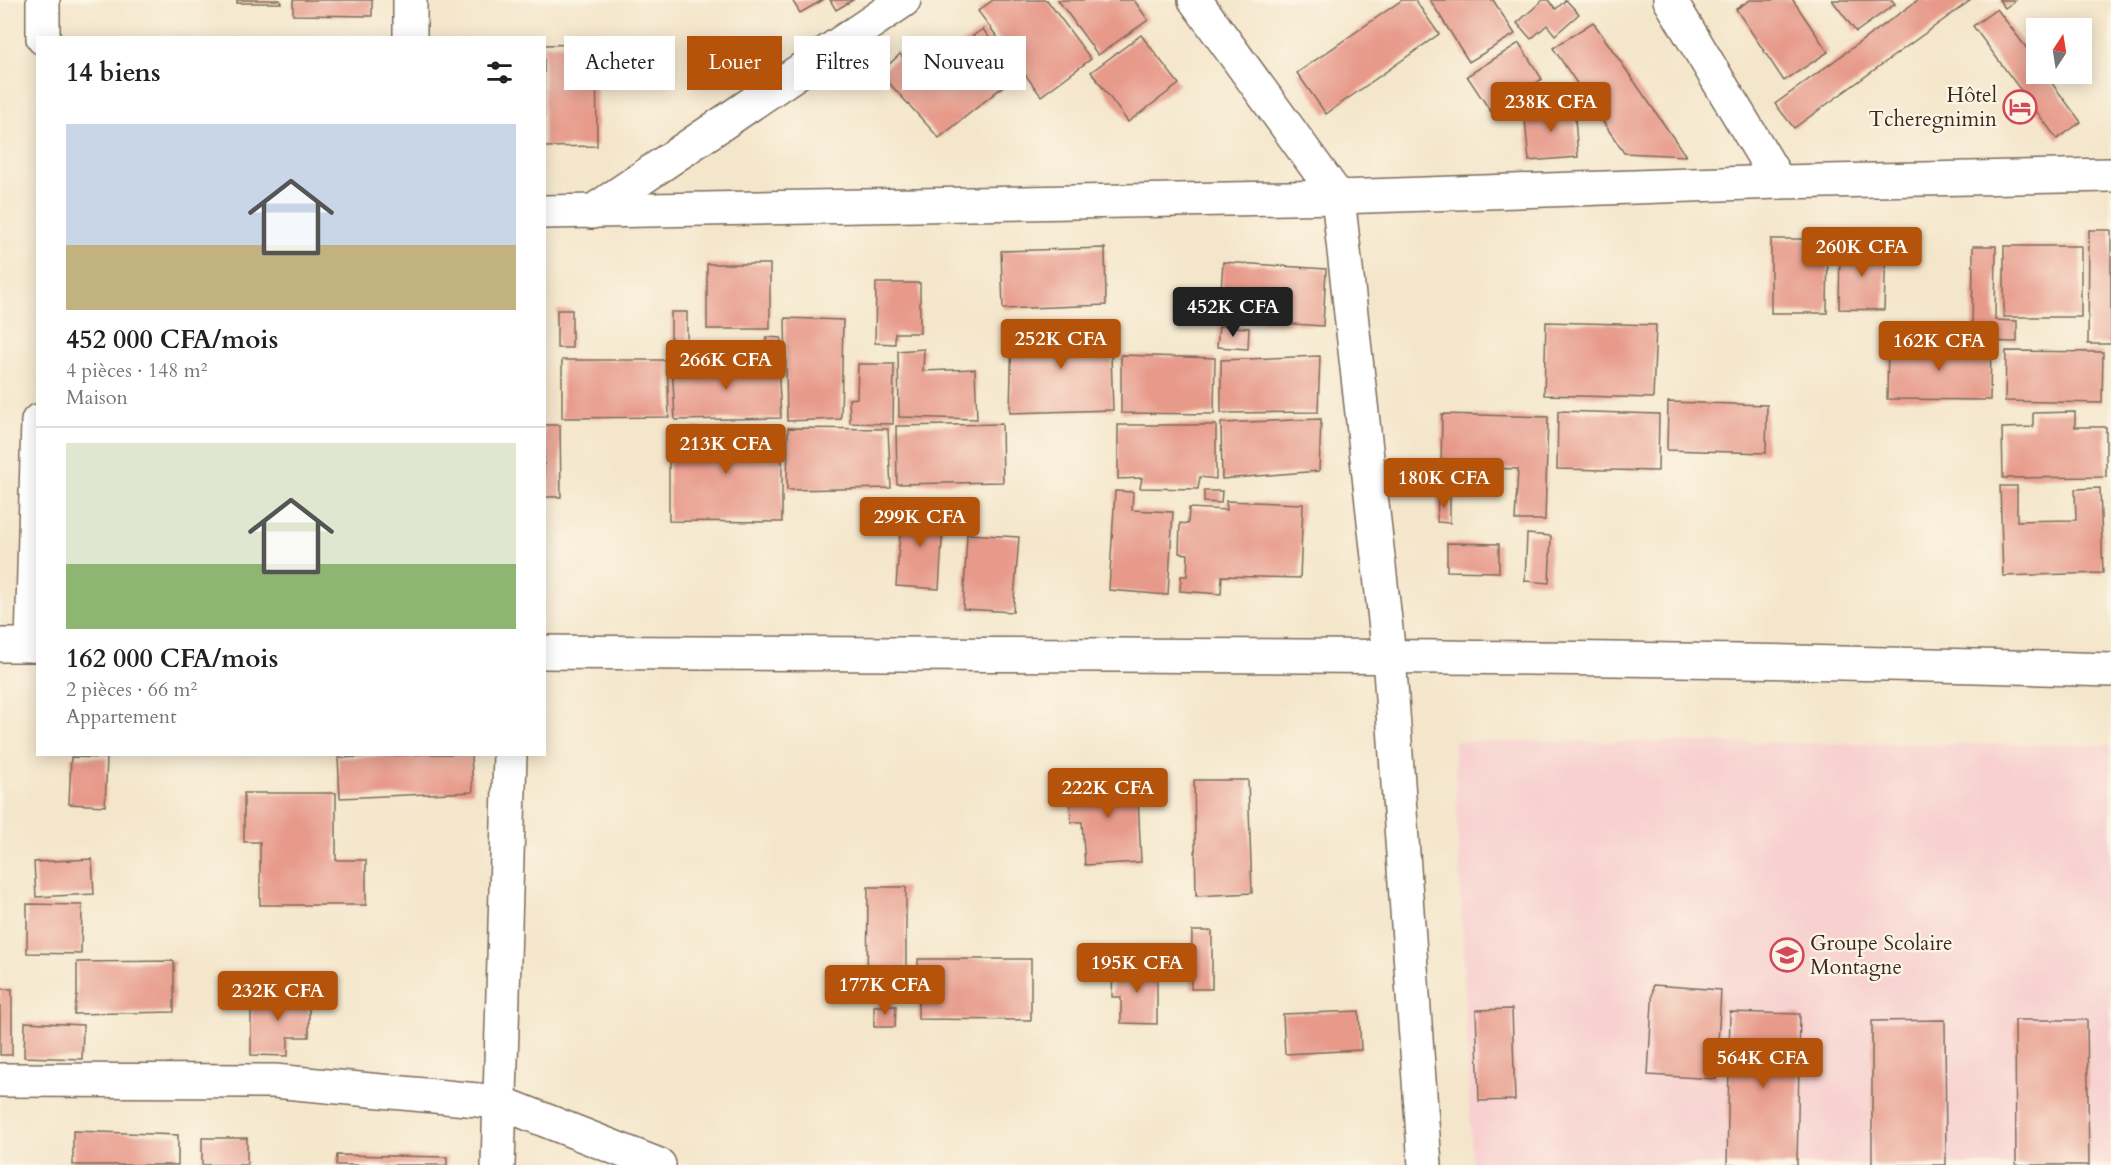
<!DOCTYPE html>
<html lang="fr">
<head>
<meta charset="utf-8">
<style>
  body { margin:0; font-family:Cardo,serif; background:#f6f6f6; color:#202124; height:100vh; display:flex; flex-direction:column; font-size:22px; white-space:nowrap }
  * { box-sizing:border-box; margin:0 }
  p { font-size:20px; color:#757577 }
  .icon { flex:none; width:33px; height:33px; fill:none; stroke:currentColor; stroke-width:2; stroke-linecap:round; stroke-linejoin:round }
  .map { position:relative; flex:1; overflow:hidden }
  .panel { position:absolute; left:36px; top:36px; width:510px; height:720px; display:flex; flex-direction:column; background:#fff; border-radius:0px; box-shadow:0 3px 15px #0003 }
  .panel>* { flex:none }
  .banner { position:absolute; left:564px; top:36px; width:570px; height:54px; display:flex; gap:12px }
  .needle { width:39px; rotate:12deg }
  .controls { position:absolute; left:2026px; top:18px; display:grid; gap:12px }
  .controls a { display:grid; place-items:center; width:66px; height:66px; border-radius:0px; background:#fff; box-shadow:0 3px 15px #0003; font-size:30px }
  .price { position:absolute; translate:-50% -51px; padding:0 14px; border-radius:6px; background:#b45309; color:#fff; font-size:20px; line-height:39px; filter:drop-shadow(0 2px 3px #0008) }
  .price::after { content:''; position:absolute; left:50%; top:36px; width:18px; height:14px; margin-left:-9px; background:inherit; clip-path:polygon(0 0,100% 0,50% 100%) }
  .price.active { background:#222; color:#fff }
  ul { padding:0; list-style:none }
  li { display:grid; align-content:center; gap:12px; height:318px; padding:0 30px }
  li+li { border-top:2px solid #e0e0e0 }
  li span { display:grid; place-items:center; height:186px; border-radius:0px; color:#555 }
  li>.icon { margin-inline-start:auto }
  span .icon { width:108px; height:108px; fill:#fffc; stroke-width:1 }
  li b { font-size:26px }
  h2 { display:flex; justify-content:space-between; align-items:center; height:72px; padding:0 30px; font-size:26px }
  .pill { padding:0 21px; border-radius:0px; background:#fff; box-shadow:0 3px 15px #0003; font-size:21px; line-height:54px }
  .pill.active { background:#b45309; color:#fff }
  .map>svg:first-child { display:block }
</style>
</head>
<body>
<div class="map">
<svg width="2111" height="1165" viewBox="0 0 2111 1165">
  <rect width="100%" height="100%" fill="#fcf5e5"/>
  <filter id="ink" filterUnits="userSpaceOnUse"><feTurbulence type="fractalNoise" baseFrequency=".0167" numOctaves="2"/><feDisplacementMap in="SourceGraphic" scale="12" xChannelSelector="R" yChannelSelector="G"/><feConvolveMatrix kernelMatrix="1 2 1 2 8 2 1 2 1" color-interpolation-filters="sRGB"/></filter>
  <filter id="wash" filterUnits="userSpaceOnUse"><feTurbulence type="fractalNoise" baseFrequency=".008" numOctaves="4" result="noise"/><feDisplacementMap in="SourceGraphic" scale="24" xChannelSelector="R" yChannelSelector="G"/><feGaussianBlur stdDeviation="1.35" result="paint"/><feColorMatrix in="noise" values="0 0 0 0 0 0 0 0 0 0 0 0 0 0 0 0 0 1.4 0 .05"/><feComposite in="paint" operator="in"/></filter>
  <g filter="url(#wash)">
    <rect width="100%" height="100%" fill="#f4e6cb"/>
    <path fill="#f7d0cf" d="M 1454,741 L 2111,745 L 2111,1165 L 1472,1165 Z"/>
    <g id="blocks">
      <g fill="#e79a8a">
        <path d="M 237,0 L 280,0 L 281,3 L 237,3 Z"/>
        <path d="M 293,0 L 372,0 L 372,16 L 293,15 Z"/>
        <path d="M 792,0 L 823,0 L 800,13 Z"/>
        <path d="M 830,0 L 853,0 L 836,10 Z"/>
        <path d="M 993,0 L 1047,0 L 1091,59 L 1041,96 L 978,11 Z"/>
        <path d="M 1058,0 L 1134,0 L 1148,20 L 1098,55 Z"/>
        <path d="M 1402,0 L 1415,0 L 1439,34 L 1326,114 L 1297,73 Z"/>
        <path d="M 1430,0 L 1493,0 L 1515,34 L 1469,62 Z"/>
        <path d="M 1543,0 L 1548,0 L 1556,9 L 1566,0 L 1579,14 L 1555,35 L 1547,25 L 1531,39 L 1517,23 Z"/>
        <path d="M 1750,0 L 1793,0 L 1828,52 L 1784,81 L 1736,9 Z"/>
        <path d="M 1832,0 L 1892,0 L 1895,4 L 1856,32 Z"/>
        <path d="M 1918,0 L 1971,0 L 1794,128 L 1775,104 Z"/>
        <path d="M 1999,0 L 2016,0 L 2005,8 Z"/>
        <path d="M 1997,9 L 2037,62 L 2037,74 L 2045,74 L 2081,122 L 2057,139 L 1973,26 Z"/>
        <path d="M 1593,22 L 1686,156 L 1624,153 L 1553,48 Z"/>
        <path d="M 983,29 L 1016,76 L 939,138 L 880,73 L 900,54 L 917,74 Z"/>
        <path d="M 1141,35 L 1179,84 L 1128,122 L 1091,72 Z"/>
        <path d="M 1519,43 L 1542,79 L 1491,112 L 1467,76 Z"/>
        <path d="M 596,44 L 597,146 L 544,147 L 544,45 Z"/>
        <path d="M 1574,105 L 1578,157 L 1529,161 L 1524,109 Z"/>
        <path d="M 2089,230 L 2111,230 L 2111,344 L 2088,344 Z"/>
        <path d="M 1771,239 L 1828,239 L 1827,313 L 1771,313 Z"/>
        <path d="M 1840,245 L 1886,247 L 1884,310 L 1839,309 Z"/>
        <path d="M 1973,246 L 1996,246 L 1995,320 L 2017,321 L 2017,342 L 1972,341 Z"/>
        <rect x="2004" y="246" width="77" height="71"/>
        <path d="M 1105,248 L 1106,305 L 1003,309 L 1001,251 Z"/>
        <path d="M 1223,262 L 1326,269 L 1323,326 L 1219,319 Z"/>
        <rect x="707" y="264" width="63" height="65"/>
        <path d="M 876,283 L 920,283 L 920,333 L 895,333 L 895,344 L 875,343 Z"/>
        <rect x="557" y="310" width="15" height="38"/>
        <rect x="671" y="312" width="16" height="45"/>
        <path d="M 785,318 L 843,320 L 841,419 L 787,421 Z"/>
        <path d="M 1546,322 L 1656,325 L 1653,398 L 1544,395 Z"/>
        <path d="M 1219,326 L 1249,328 L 1248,349 L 1217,347 Z"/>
        <path d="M 1012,328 L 1110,329 L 1113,410 L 1010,413 Z"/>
        <path d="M 766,337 L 781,338 L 781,356 L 766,356 Z"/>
        <path d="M 1888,344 L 1991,346 L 1990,400 L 1887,399 Z"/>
        <path d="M 924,349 L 923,371 L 975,369 L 977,419 L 899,417 L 898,351 Z"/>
        <path d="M 2006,351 L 2103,352 L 2102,403 L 2005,401 Z"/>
        <path d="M 1121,355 L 1215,358 L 1214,414 L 1121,413 Z"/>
        <path d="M 1320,356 L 1318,412 L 1221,413 L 1221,360 Z"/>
        <path d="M 562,360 L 667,360 L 669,417 L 562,418 Z"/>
        <path d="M 672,362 L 778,362 L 781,418 L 675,420 Z"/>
        <path d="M 858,364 L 894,364 L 893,424 L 850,423 L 849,399 L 857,398 Z"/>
        <path d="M 1668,402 L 1767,405 L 1766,453 L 1667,450 Z"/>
        <path d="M 1558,411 L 1659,414 L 1658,471 L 1557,469 Z"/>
        <path d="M 2075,412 L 2075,427 L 2106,427 L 2106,477 L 2003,478 L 2002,428 L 2033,427 L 2033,413 Z"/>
        <path d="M 1442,414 L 1548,417 L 1545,520 L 1515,520 L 1518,469 L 1441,467 Z"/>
        <path d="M 1321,419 L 1319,471 L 1222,479 L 1221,423 Z"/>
        <path d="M 1002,424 L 1003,482 L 897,484 L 896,426 Z"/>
        <path d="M 544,425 L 560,425 L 561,497 L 544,497 Z"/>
        <path d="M 1118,425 L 1216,425 L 1216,479 L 1200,477 L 1198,489 L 1140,488 L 1142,478 L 1118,479 Z"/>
        <path d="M 669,428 L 782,429 L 782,522 L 669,521 Z"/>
        <path d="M 788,428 L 888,429 L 891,488 L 787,490 Z"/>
        <path d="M 2000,486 L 2017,486 L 2017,521 L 2076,520 L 2075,489 L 2100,488 L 2103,573 L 2003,576 Z"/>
        <path d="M 1115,491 L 1133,492 L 1132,510 L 1173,512 L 1168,595 L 1109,590 Z"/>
        <path d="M 1204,491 L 1222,491 L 1221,503 L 1204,502 Z"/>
        <path d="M 1438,495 L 1450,495 L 1450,523 L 1437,522 Z"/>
        <path d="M 1226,501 L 1303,504 L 1300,578 L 1222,576 L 1221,594 L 1180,591 L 1181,576 L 1187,576 L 1188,554 L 1179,553 L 1180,523 L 1188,524 L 1189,508 L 1227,510 Z"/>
        <path d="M 902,506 L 944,509 L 939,589 L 896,586 Z"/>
        <path d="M 967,534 L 1019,537 L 1013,612 L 963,609 Z"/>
        <path d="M 1527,534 L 1551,536 L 1549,583 L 1525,581 Z"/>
        <path d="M 1447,543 L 1499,544 L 1499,572 L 1447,571 Z"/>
        <path d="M 428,754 L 471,754 L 473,792 L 340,798 L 338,758 Z"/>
        <path d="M 71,757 L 107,758 L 105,806 L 69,804 Z"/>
        <path d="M 1137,776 L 1141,862 L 1085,865 L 1082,822 L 1071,822 L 1069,780 Z"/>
        <path d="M 1194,780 L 1248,780 L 1252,893 L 1196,896 Z"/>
        <path d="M 244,793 L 336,793 L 336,860 L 366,860 L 366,905 L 260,905 L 260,842 L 244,842 Z"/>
        <path d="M 92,859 L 94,894 L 36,897 L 34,862 Z"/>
        <path d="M 868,887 L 906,887 L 906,997 L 867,996 Z"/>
        <path d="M 27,904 L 82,905 L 81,954 L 27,953 Z"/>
        <path d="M 1192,931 L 1212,931 L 1212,989 L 1191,989 Z"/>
        <path d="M 918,959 L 1031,959 L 1031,1020 L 918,1019 Z"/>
        <path d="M 174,961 L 174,1012 L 74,1014 L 77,994 L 77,962 Z"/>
        <path d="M 1113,968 L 1157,968 L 1157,1024 L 1121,1023 L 1121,997 L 1112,997 Z"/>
        <path d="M 1653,985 L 1721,990 L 1716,1079 L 1648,1075 Z"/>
        <rect x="0" y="989" width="12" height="66"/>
        <path d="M 251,993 L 309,994 L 309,1037 L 288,1037 L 288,1056 L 251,1055 Z"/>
        <path d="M 874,1006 L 896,1006 L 895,1027 L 874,1027 Z"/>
        <path d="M 1512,1009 L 1515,1100 L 1479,1101 L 1476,1010 Z"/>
        <path d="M 1359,1011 L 1361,1050 L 1285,1054 L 1283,1014 Z"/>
        <path d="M 1730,1012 L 1800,1014 L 1797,1165 L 1727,1165 Z"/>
        <path d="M 1945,1020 L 1946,1165 L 1872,1165 L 1872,1021 Z"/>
        <path d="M 2015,1020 L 2087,1020 L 2089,1165 L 2016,1165 Z"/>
        <path d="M 25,1022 L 83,1025 L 82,1059 L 24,1057 Z"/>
        <path d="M 73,1131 L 178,1135 L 178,1165 L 73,1165 Z"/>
        <rect x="202" y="1138" width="45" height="27"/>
        <path d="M 337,1155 L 447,1157 L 447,1165 L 336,1165 Z"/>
      </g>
    </g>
  </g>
  <g filter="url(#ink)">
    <use href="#blocks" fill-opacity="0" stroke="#7c6c5b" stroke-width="1.5"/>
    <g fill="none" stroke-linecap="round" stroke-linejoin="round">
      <defs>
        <g id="minor">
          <path d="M 410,0 L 410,38"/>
          <path d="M 1195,0 L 1338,197 L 1389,656 L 1425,1165"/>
          <path d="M 1670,0 L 1779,182"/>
          <path d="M 43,38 L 43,0"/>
          <path d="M 544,212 L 1338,197 L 1779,182 L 2111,175"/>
          <path d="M 592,212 L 904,0"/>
          <path d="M 32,645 L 38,421"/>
          <path d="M 0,1080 L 274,1081 L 499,1102 L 659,1165"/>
          <path d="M 498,1165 L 510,754"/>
        </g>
        <g id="tertiary">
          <path d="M 0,645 L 38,645"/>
          <path d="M 544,652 C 1067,656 1589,653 2111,670"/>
        </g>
      </defs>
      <use href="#minor" stroke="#7c6c5b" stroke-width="36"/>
      <use href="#tertiary" stroke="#7c6c5b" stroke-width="36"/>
      <use href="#minor" stroke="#fff" stroke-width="33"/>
      <use href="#tertiary" stroke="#fff" stroke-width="33"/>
    </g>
  </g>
  <defs>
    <symbol id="hotel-ring" viewBox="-11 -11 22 22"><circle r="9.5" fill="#fcf5e5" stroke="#d1495b" stroke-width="1.5"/><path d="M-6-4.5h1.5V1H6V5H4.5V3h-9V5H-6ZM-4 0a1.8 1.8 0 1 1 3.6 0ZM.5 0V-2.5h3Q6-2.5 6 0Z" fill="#d1495b"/></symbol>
    <symbol id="school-ring" viewBox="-11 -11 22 22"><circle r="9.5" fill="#fcf5e5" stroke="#d1495b" stroke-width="1.5"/><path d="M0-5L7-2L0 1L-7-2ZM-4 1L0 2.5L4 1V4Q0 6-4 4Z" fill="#d1495b"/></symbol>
  </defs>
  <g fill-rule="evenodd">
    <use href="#hotel-ring" x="2001" y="88" width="38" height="38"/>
    <use href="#school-ring" x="1768" y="936" width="38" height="38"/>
  </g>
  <g text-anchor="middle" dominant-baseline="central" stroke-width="4.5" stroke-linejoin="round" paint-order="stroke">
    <g font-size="21" fill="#3b2a1e" stroke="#fcf5e5" text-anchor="end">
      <text x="1997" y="95">Hôtel<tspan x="1997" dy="24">Tcheregnimin</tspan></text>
      <text x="1810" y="943" text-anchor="start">Groupe Scolaire<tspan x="1810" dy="24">Montagne</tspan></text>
    </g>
  </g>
</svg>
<div class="controls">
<a><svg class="needle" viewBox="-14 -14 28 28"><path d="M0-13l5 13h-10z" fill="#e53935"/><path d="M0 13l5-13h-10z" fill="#757577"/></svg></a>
</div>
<b class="price" style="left:1551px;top:133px">238K CFA</b>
<b class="price" style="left:1862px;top:278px">260K CFA</b>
<b class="price active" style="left:1233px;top:338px">452K CFA</b>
<b class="price" style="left:1061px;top:370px">252K CFA</b>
<b class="price" style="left:1939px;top:372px">162K CFA</b>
<b class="price" style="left:726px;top:391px">266K CFA</b>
<b class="price" style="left:726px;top:475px">213K CFA</b>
<b class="price" style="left:1444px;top:509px">180K CFA</b>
<b class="price" style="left:920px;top:548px">299K CFA</b>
<b class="price" style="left:1108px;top:819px">222K CFA</b>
<b class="price" style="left:1137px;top:994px">195K CFA</b>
<b class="price" style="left:885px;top:1016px">177K CFA</b>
<b class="price" style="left:278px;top:1022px">232K CFA</b>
<b class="price" style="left:1763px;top:1089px">564K CFA</b>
<div class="banner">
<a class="pill">Acheter</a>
<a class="pill active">Louer</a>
<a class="pill">Filtres</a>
<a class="pill">Nouveau</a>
</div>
<section class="panel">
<h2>14 biens<svg class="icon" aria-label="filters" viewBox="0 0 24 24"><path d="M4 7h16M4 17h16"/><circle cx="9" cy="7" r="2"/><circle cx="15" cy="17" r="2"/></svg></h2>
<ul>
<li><span style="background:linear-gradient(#c9d6e8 65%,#c2b280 0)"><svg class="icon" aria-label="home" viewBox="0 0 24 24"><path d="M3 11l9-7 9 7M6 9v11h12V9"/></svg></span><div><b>452 000 CFA/mois</b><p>4 pièces · 148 m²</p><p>Maison</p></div></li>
<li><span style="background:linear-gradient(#dfe7d0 65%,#8fb573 0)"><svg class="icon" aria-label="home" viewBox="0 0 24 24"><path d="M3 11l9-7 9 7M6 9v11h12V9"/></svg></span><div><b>162 000 CFA/mois</b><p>2 pièces · 66 m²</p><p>Appartement</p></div></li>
</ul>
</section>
</div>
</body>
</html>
